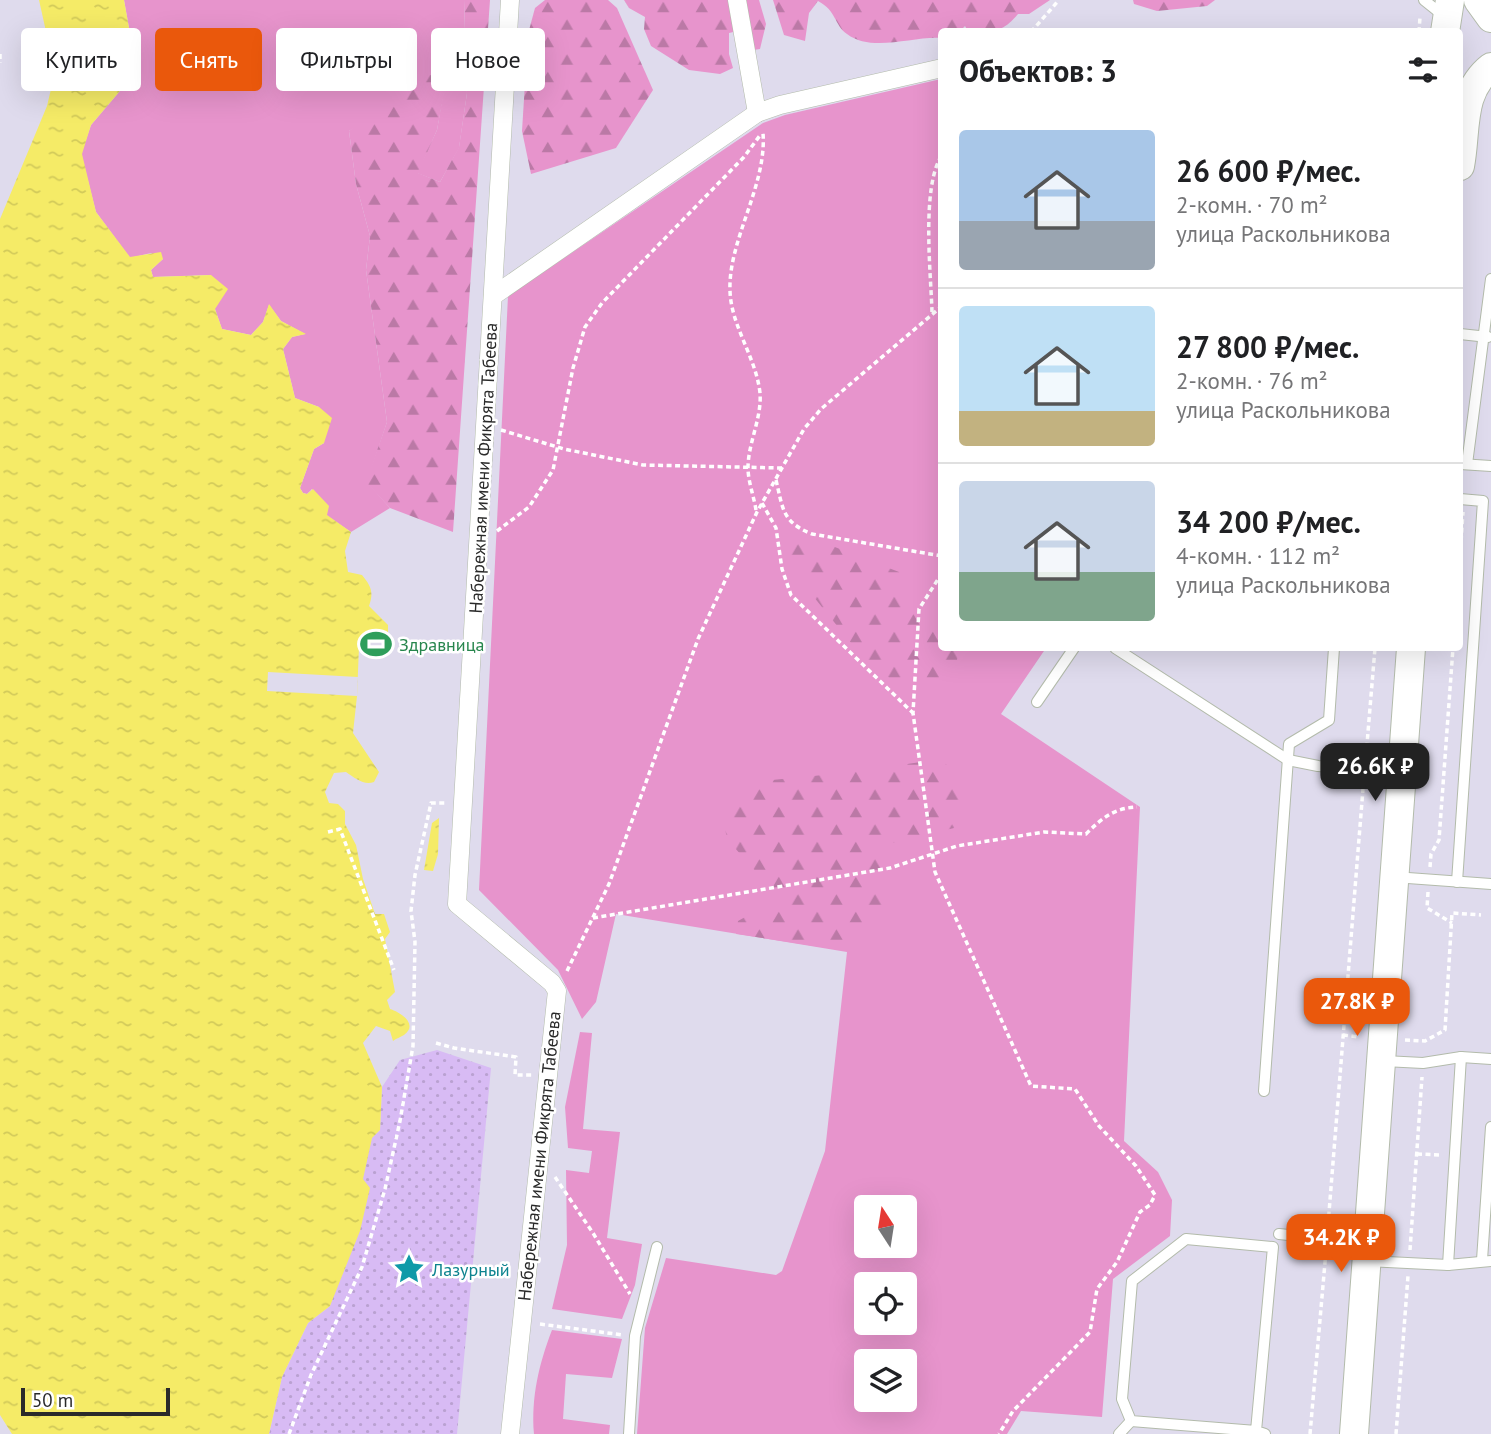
<!DOCTYPE html>
<html lang="ru">
<head>
<meta charset="utf-8">
<style>
  body { margin:0; font-family:"PT Sans",sans-serif; background:#f6f6f6; color:#202124; height:100vh; display:flex; flex-direction:column; font-size:26px; white-space:nowrap }
  * { box-sizing:border-box; margin:0 }
  p { font-size:23px; color:#757577 }
  .icon { flex:none; width:38px; height:38px; fill:none; stroke:currentColor; stroke-width:2; stroke-linecap:round; stroke-linejoin:round }
  .map { position:relative; flex:1; overflow:hidden }
  .side { position:absolute; left:938px; top:28px; width:525px; height:623px; display:flex; flex-direction:column; background:#fff; border-radius:7px; box-shadow:0 7px 28px #0002 }
  .side>* { flex:none }
  .guide { position:absolute; left:21px; top:28px; width:665px; height:63px; display:flex; gap:14px }
  .needle { width:46px; rotate:348deg }
  .buttons { position:absolute; left:854px; top:1195px; display:grid; gap:14px }
  .buttons a { display:grid; place-items:center; width:63px; height:63px; border-radius:7px; background:#fff; box-shadow:0 7px 28px #0002; font-size:35px }
  .scale { position:absolute; left:21px; bottom:18px; width:149px; box-sizing:border-box; padding-left:7px; border:4px solid #2a2a2a; border-top:0; font-size:19px; line-height:24px; white-space:nowrap; color:#2a2a2a; -webkit-text-stroke:5px #fff; paint-order:stroke }
  .price { position:absolute; translate:-50% -60px; padding:0 16px; border-radius:14px; background:#ea580c; color:#fff; font-size:23px; line-height:46px; filter:drop-shadow(0 2px 4px #0008) }
  .price::after { content:''; position:absolute; left:50%; top:42px; width:21px; height:16px; margin-left:-10px; background:inherit; clip-path:polygon(0 0,100% 0,50% 100%) }
  .price.selected { background:#222; color:#fff }
  ul { padding:0; list-style:none }
  li { display:flex; align-items:center; gap:21px; height:175px; padding:0 21px }
  li+li { border-top:2px solid #e0e0e0 }
  li span { display:grid; place-items:center; flex:none; width:196px; height:140px; border-radius:7px; color:#555 }
  li>.icon { margin-inline-start:auto }
  span .icon { width:84px; height:84px; fill:#fffc; stroke-width:1 }
  li b { font-size:30px }
  h2 { display:flex; justify-content:space-between; align-items:center; height:84px; padding:0 21px; font-size:30px }
  .tag { padding:0 24px; border-radius:7px; background:#fff; box-shadow:0 7px 28px #0002; font-size:24px; line-height:63px }
  .tag.selected { background:#ea580c; color:#fff }
  .map>svg:first-child { display:block }
</style>
</head>
<body>
<div class="map">
<svg width="1491" height="1434" viewBox="0 0 1491 1434">
  <defs>
    <pattern id="forest-firs" width="22" height="20" patternUnits="userSpaceOnUse" patternTransform="scale(1.75)"><rect width="22" height="20" fill="#e794cc"/><path d="M5 1l3.5 6h-7zM16 11l3.5 6h-7z" fill="#bb79a6"/></pattern>
    <pattern id="sand-dots" width="8" height="8" patternUnits="userSpaceOnUse" patternTransform="scale(1.75)"><rect width="8" height="8" fill="#d8bbf4"/><path d="M2 2h.1M6 6h.1" fill="none" stroke="#baa1d1" stroke-width="1.8" stroke-linecap="round"/></pattern>
    <pattern id="water-ripples" width="26" height="14" patternUnits="userSpaceOnUse" patternTransform="scale(1.75)"><rect width="26" height="14" fill="#f5eb67"/><path d="M2 4q2-2 4 0t4 0M15 11q2-2 4 0t4 0" fill="none" stroke="#d2ca5a"/></pattern>
  </defs>
  <rect width="100%" height="100%" fill="#dfdbed"/>
  <g fill="#e794cc" fill-rule="evenodd">
    <path d="M 124,0 L 464,0 L 467,93 L 459,148 L 440,182 L 417,173 L 437,130 L 447,72 L 349,131 L 356,184 L 370,236 L 366,270 L 387,422 L 367,482 L 390,508 L 351,532 L 326,515 L 312,489 L 307,494 L 303,493 L 300,488 L 314,449 L 324,443 L 319,407 L 295,398 L 283,349 L 292,337 L 305,334 L 281,321 L 269,305 L 263,322 L 251,335 L 222,329 L 215,309 L 211,275 L 153,277 L 151,270 L 163,259 L 151,253 L 130,258 L 96,212 L 81,154 L 91,125 L 131,78 L 114,66 L 131,39 Z"/>
    <path d="M 941,79 L 942,648 L 1046,648 L 1001,714 L 1140,807 L 1124,1141 L 1158,1172 L 1172,1200 L 1170,1236 L 1113,1279 L 1102,1417 L 1021,1411 L 1007,1434 L 637,1434 L 645,1328 L 666,1258 L 776,1275 L 782,1271 L 825,1151 L 847,952 L 616,914 L 596,1002 L 582,1019 L 558,970 L 479,890 L 508,296 L 763,123 L 785,115 ZM 866,1208 L 905,1208 L 905,1246 L 866,1246 ZM 866,1284 L 905,1284 L 905,1323 L 866,1323 ZM 866,1362 L 905,1362 L 905,1400 L 866,1400 Z"/>
    <path d="M 580,1032 L 592,1033 L 583,1129 L 620,1132 L 607,1238 L 642,1244 L 635,1285 L 622,1319 L 552,1309 L 567,1245 L 566,1170 L 589,1173 L 592,1151 L 568,1148 L 565,1107 Z"/>
    <path d="M 552,1330 L 622,1339 L 612,1378 L 566,1374 L 563,1419 L 610,1425 L 609,1434 L 534,1434 C 531,1397 539,1364 552,1330 Z"/>
  </g>
  <g fill="url(#forest-firs)">
    <path d="M 464,0 L 490,0 L 453,532 L 390,508 L 366,482 L 387,422 L 366,270 L 370,236 L 356,184 L 349,131 L 412,78 L 448,72 L 437,130 L 418,173 L 440,182 L 459,147 L 467,93 Z"/>
    <path d="M 545,0 L 608,0 L 617,8 L 653,90 L 616,148 L 531,174 L 522,131 L 528,34 L 535,8 Z"/>
    <path d="M 624,0 L 759,0 L 766,24 L 760,49 L 747,51 L 738,31 L 729,33 L 729,54 L 733,68 L 720,74 L 689,70 L 651,46 L 644,29 L 645,17 L 629,8 Z"/>
    <path d="M 773,0 L 1050,0 L 1029,14 L 1018,14 C 1001,34 993,32 968,31 L 965,26 L 960,31 L 942,32 L 941,38 C 913,36 872,53 847,34 C 834,25 837,11 818,1 L 809,13 L 805,41 L 784,35 Z"/>
    <path d="M 1133,0 L 1215,0 L 1207,6 L 1157,11 L 1134,4 Z"/>
    <path d="M 789,541 L 822,542 L 899,572 L 906,598 L 934,622 L 941,624 L 942,648 L 959,648 L 954,679 L 900,685 L 868,664 L 792,570 Z"/>
    <path d="M 942,759 L 965,789 L 954,828 L 879,846 L 886,906 L 847,951 L 736,934 L 738,921 L 779,898 L 727,839 L 721,807 L 772,780 L 844,773 Z"/>
  </g>
  <path fill="url(#sand-dots)" d="M 437,1050 L 491,1068 L 457,1434 L 269,1434 L 282,1377 L 308,1323 L 330,1306 L 372,1137 L 380,1130 L 382,1087 L 400,1060 Z"/>
  <g fill="url(#water-ripples)">
    <path d="M 39,0 L 124,0 L 131,39 L 114,66 L 131,78 L 91,125 L 82,154 L 96,212 L 130,257 L 161,252 L 163,259 L 151,270 L 153,277 L 211,275 L 228,289 L 215,309 L 222,329 L 251,335 L 263,322 L 269,304 L 281,321 L 306,334 L 292,337 L 283,349 L 295,398 L 319,407 L 332,418 L 324,443 L 314,449 L 300,488 L 303,493 L 307,494 L 313,489 L 329,506 L 327,515 L 351,532 L 345,551 L 348,572 L 362,575 C 371,586 374,592 369,606 L 388,625 L 388,635 L 359,647 L 357,696 L 353,733 L 379,772 L 374,782 C 364,786 355,778 346,772 L 334,773 L 325,792 L 329,803 L 338,804 L 345,811 L 345,824 L 356,845 L 363,879 L 375,914 L 384,914 L 390,932 L 385,939 L 395,992 L 387,1000 L 390,1009 C 400,1012 419,1024 404,1035 C 401,1037 397,1038 393,1041 L 390,1031 L 376,1026 L 363,1043 L 382,1087 L 380,1130 L 372,1138 L 363,1179 L 370,1188 L 360,1231 L 330,1306 L 308,1323 L 282,1377 L 269,1434 L 12,1434 L 0,1415 L 0,219 L 47,106 L 55,72 Z"/>
    <path d="M 439,818 L 438,854 L 433,871 L 424,870 L 432,823 Z"/>
  </g>
  <path fill="#dfdbed" d="M 268,672 L 358,677 L 357,696 L 267,691 Z"/>
  <g fill="none" stroke-linecap="round" stroke-linejoin="round">
    <defs>
      <g id="service">
        <path d="M 1424,0 L 1444,16"/>
        <path d="M 1460,334 L 1488,337"/>
        <path d="M 1460,464 L 1491,466"/>
        <path d="M 1467,464 L 1491,279"/>
        <path d="M 1115,648 L 1288,760 L 1318,766 L 1402,772"/>
        <path d="M 1037,702 L 1074,648"/>
        <path d="M 1394,877 L 1491,884"/>
        <path d="M 1457,882 L 1483,501 L 1460,499"/>
        <path d="M 1384,1061 L 1423,1063 L 1461,1057 L 1491,1059"/>
        <path d="M 1264,1091 L 1289,744 L 1329,720 L 1334,648"/>
        <path d="M 1279,1234 L 1365,1243"/>
        <path d="M 1482,1260 L 1491,1127"/>
        <path d="M 1367,1261 L 1448,1265 L 1491,1261"/>
        <path d="M 1448,1265 L 1461,1057"/>
        <path d="M 1256,1431 L 1131,1421 L 1122,1399 L 1132,1281 L 1186,1239 L 1273,1247 L 1256,1431 L 1265,1434"/>
        <path d="M 629,1434 L 635,1336 L 657,1247"/>
        <path d="M 1119,1434 L 1131,1421"/>
      </g>
      <g id="pedestrian">
        <path d="M 510,0 L 457,904 L 552,983 L 557,991 L 510,1434"/>
        <path d="M 737,0 L 757,113"/>
        <path d="M 493,296 L 757,113 L 780,105 L 942,68"/>
      </g>
      <g id="tertiary">
        <path d="M 1478,0 L 1491,18"/>
        <path d="M 1445,32 L 1450,0"/>
        <path d="M 1460,166 C 1467,131 1459,92 1491,67"/>
        <path d="M 1354,1434 L 1411,648"/>
      </g>
    </defs>
    <use href="#service" stroke="#b3bbab" stroke-width="12"/>
    <use href="#pedestrian" stroke="#b3bbab" stroke-width="19"/>
    <use href="#tertiary" stroke="#b3bbab" stroke-width="30"/>
    <g stroke="#fff" stroke-width="3.5" stroke-dasharray="5 3.5" stroke-linecap="butt">
      <path d="M 1031,32 L 1059,0"/>
      <path d="M 1419,32 L 1420,17"/>
      <path d="M 0,54 L 0,63"/>
      <path d="M 932,312 C 931,274 921,186 942,155"/>
      <path d="M 501,430 L 564,449 L 643,465 L 782,468"/>
      <path d="M 776,480 C 783,509 782,522 812,534 L 942,556"/>
      <path d="M 762,503 L 776,528 L 782,569 L 791,595 L 913,713"/>
      <path d="M 756,510 C 754,497 748,481 748,468 C 748,443 762,418 760,393 C 756,357 731,326 730,291 C 728,240 767,186 763,133"/>
      <path d="M 497,531 L 529,507 L 553,470 L 573,368 L 585,327 L 602,303 L 744,157 L 761,134"/>
      <path d="M 1460,558 L 1463,512"/>
      <path d="M 942,573 L 919,609 L 913,713 L 935,872 L 1031,1086 L 1075,1089 L 1099,1126 L 1136,1166 L 1155,1195 L 1150,1205 L 1140,1212 L 1117,1262 L 1097,1289 L 1090,1332 L 1013,1411 L 999,1434"/>
      <path d="M 1366,756 L 1375,648"/>
      <path d="M 328,832 L 340,829 L 394,970"/>
      <path d="M 1430,867 L 1431,854 L 1439,840 L 1453,648"/>
      <path d="M 1428,892 L 1427,908 L 1452,923"/>
      <path d="M 593,918 L 890,868 L 957,846 L 1044,832 L 1086,834 C 1102,818 1114,808 1137,807"/>
      <path d="M 567,971 L 609,884 L 698,639 L 757,512 L 804,429 L 821,409 L 942,306"/>
      <path d="M 1343,1035 L 1359,1037"/>
      <path d="M 1405,1040 L 1425,1041 L 1445,1030 L 1452,913 L 1481,915"/>
      <path d="M 436,1043 L 454,1048 L 516,1057 L 515,1075 L 532,1075"/>
      <path d="M 1417,1154 L 1440,1155"/>
      <path d="M 555,1177 L 593,1233 L 630,1294"/>
      <path d="M 1328,1225 L 1363,789"/>
      <path d="M 1410,1250 L 1422,1077"/>
      <path d="M 540,1324 L 623,1335"/>
      <path d="M 289,1434 L 311,1375 L 362,1267 L 385,1189 L 400,1121 L 413,1046 L 415,942 L 411,911 L 415,875 L 431,803 L 446,803"/>
      <path d="M 1310,1434 L 1326,1251"/>
      <path d="M 1396,1434 L 1408,1276"/>
    </g>
    <use href="#service" stroke="#fff" stroke-width="10"/>
    <use href="#pedestrian" stroke="#fff" stroke-width="18"/>
    <use href="#tertiary" stroke="#fff" stroke-width="28"/>
  </g>
  <defs>
    <symbol id="stadium-bare" viewBox="-9 -9 18 18"><path d="M0-5a6.5 5 0 1 0 0 10a6.5 5 0 1 0 0-10ZM-3.5-1.8h7v3.6h-7Z" fill="#2e9e5b" stroke="#fff" stroke-width="2.5" paint-order="stroke"/></symbol>
    <symbol id="sight-bare" viewBox="-9 -9 18 18"><path d="M0-6L1.8-2.2L6-1.7L2.9 1.2L3.7 5.4L0 3.3L-3.7 5.4L-2.9 1.2L-6-1.7L-1.8-2.2Z" fill="#0f9aa8" stroke="#fff" stroke-width="2.5" paint-order="stroke"/></symbol>
  </defs>
  <g fill-rule="evenodd">
    <use href="#stadium-bare" x="354" y="622" width="44" height="44"/>
    <use href="#sight-bare" x="387" y="1247" width="44" height="44"/>
  </g>
  <g text-anchor="middle" dominant-baseline="central" stroke-width="5" stroke-linejoin="round" paint-order="stroke">
    <g font-size="18" fill="#2a2a2a" stroke="#fff">
      <text transform="translate(483 468) rotate(-87)">Набережная имени Фикрята Табеева</text>
      <text transform="translate(539 1156) rotate(-84)">Набережная имени Фикрята Табеева</text>
    </g>
    <g font-size="18" fill="#27864d" stroke="#fff" text-anchor="start">
      <text x="399" y="644">Здравница</text>
    </g>
    <g font-size="18" fill="#0d838f" stroke="#fff" text-anchor="start">
      <text x="432" y="1269">Лазурный</text>
    </g>
  </g>
</svg>
<div class="buttons">
<a><svg class="needle" viewBox="-14 -14 28 28"><path d="M0-13l5 13h-10z" fill="#e53935"/><path d="M0 13l5-13h-10z" fill="#757577"/></svg></a>
<a><svg class="icon" aria-label="locate" viewBox="0 0 24 24"><circle cx="12" cy="12" r="6"/><path d="M12 2v4M12 18v4M2 12h4M18 12h4"/></svg></a>
<a><svg class="icon" aria-label="layers" viewBox="0 0 24 24"><path d="M12 4l9 5-9 5-9-5zM3 14l9 5 9-5"/></svg></a>
</div>
<div class="scale">50 m</div>
<b class="price selected" style="left:1375px;top:803px">26.6K ₽</b>
<b class="price" style="left:1357px;top:1038px">27.8K ₽</b>
<b class="price" style="left:1341px;top:1274px">34.2K ₽</b>
<div class="guide">
<a class="tag">Купить</a>
<a class="tag selected">Снять</a>
<a class="tag">Фильтры</a>
<a class="tag">Новое</a>
</div>
<section class="side">
<h2>Объектов: 3<svg class="icon" aria-label="filters" viewBox="0 0 24 24"><path d="M4 7h16M4 17h16"/><circle cx="9" cy="7" r="2"/><circle cx="15" cy="17" r="2"/></svg></h2>
<ul>
<li><span style="background:linear-gradient(#a9c7e8 65%,#9aa5b1 0)"><svg class="icon" aria-label="home" viewBox="0 0 24 24"><path d="M3 11l9-7 9 7M6 9v11h12V9"/></svg></span><div><b>26 600 ₽/мес.</b><p>2-комн. · 70 m²</p><p>улица Раскольникова</p></div></li>
<li><span style="background:linear-gradient(#bfe0f5 75%,#c2b280 0)"><svg class="icon" aria-label="home" viewBox="0 0 24 24"><path d="M3 11l9-7 9 7M6 9v11h12V9"/></svg></span><div><b>27 800 ₽/мес.</b><p>2-комн. · 76 m²</p><p>улица Раскольникова</p></div></li>
<li><span style="background:linear-gradient(#c9d6e8 65%,#7fa58c 0)"><svg class="icon" aria-label="home" viewBox="0 0 24 24"><path d="M3 11l9-7 9 7M6 9v11h12V9"/></svg></span><div><b>34 200 ₽/мес.</b><p>4-комн. · 112 m²</p><p>улица Раскольникова</p></div></li>
</ul>
</section>
</div>
</body>
</html>
